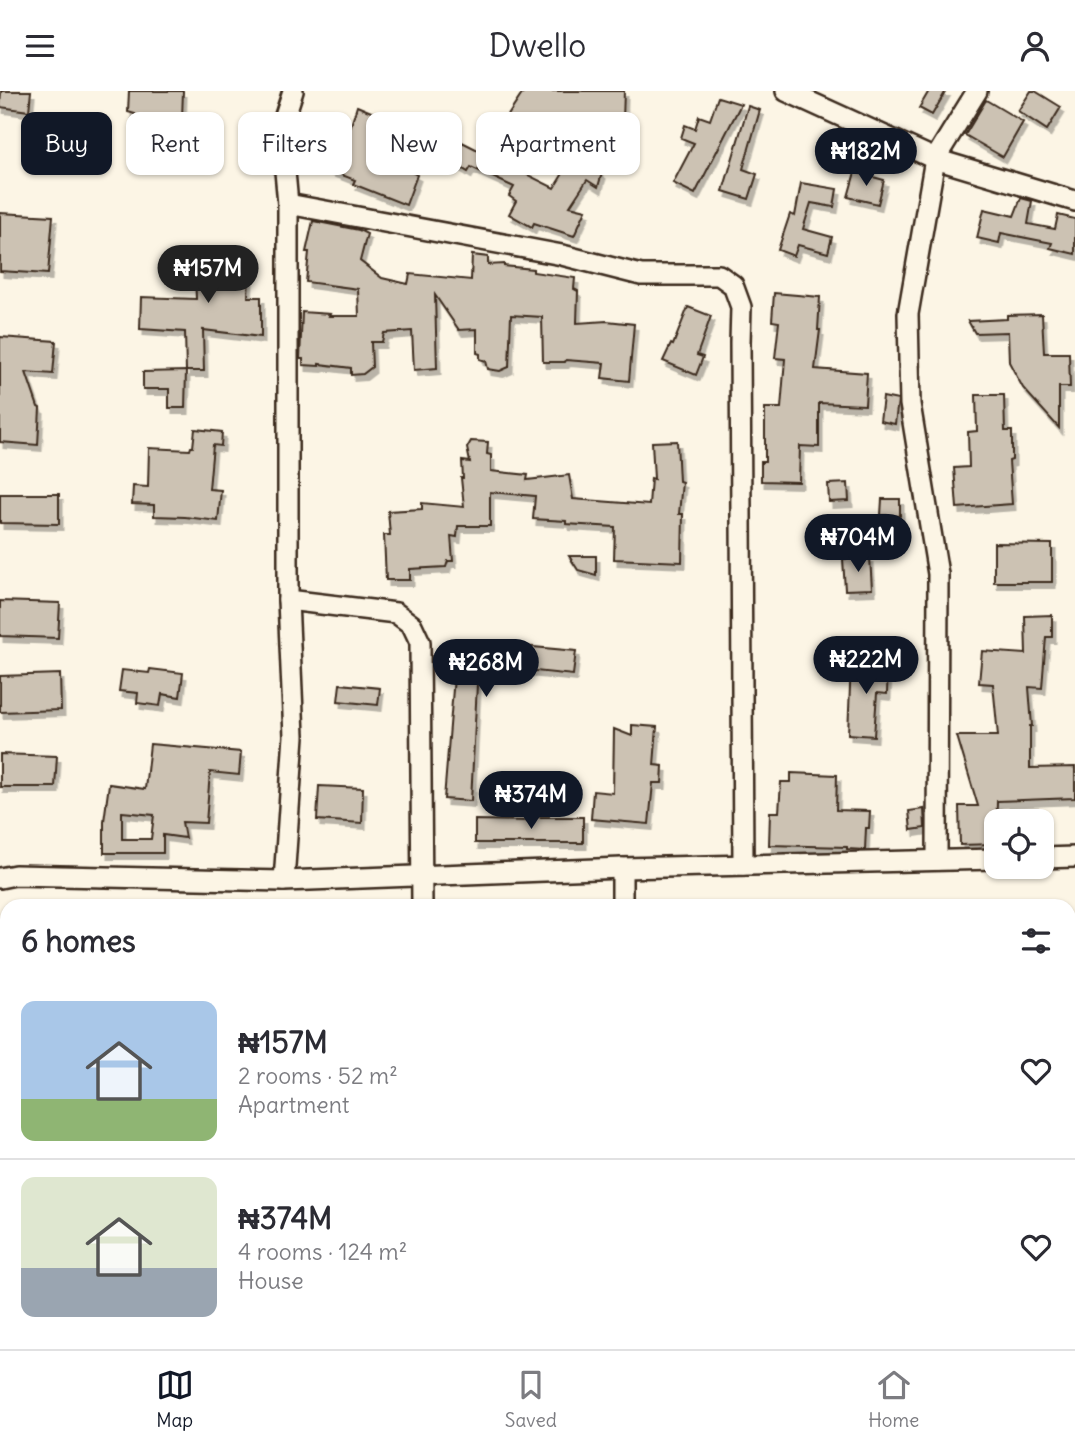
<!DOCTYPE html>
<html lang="en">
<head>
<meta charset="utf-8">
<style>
  body { margin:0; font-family:Delius,sans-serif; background:#f2f2f3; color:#2b2b33; height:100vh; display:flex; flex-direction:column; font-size:26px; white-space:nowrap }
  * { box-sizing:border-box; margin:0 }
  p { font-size:23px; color:#7c7c81 }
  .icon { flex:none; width:38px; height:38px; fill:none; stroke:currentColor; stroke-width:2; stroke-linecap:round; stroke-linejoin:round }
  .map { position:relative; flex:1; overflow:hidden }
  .side { position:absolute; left:0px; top:808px; width:1076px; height:450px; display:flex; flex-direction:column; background:#fff; border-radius:21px 21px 0 0; box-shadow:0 2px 5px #0004 }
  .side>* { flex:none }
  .guide { position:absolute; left:21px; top:21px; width:700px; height:63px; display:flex; gap:14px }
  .fabs { position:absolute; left:984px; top:718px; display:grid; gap:14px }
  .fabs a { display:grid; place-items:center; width:70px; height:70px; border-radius:14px; background:#fff; box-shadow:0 2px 5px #0004; font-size:35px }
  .price { position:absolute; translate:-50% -60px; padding:0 16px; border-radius:24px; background:#111827; color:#fff; font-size:23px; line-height:46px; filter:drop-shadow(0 2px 4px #0008) }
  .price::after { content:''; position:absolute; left:50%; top:42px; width:21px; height:16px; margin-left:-10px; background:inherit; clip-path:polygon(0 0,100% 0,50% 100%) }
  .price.active { background:#222; color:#fff }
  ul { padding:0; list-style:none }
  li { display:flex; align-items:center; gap:21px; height:175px; padding:0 21px }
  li+li { border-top:2px solid #e1e1e2 }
  li span { display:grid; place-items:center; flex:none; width:196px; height:140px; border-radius:14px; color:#555 }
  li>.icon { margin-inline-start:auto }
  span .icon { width:84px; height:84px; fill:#fffc; stroke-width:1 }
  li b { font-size:30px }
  h2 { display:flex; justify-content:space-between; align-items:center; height:84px; padding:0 21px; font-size:30px }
  .tag { padding:0 24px; border-radius:14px; background:#fff; box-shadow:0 2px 5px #0004; font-size:24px; line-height:63px }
  .tag.active { background:#111827; color:#fff }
  header { display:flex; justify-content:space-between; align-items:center; height:91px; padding:0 21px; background:#fff; font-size:32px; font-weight:600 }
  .tabs { display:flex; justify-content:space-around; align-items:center; height:98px; border-top:2px solid #e1e1e2; background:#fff; font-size:19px; color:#7c7c81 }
  .tabs a { display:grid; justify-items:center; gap:4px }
  .tabs .active { color:#111827 }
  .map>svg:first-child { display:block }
</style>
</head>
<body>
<header><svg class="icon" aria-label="menu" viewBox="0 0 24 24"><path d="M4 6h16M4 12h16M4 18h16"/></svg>Dwello<svg class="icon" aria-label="person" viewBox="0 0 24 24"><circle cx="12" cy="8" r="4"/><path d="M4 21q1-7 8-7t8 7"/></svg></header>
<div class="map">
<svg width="1075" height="1258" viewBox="0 0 1075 1258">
  <defs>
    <filter id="shadow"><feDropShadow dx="3.5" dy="6" stdDeviation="0" flood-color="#0004"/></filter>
  </defs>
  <rect width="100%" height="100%" fill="#fcf5e5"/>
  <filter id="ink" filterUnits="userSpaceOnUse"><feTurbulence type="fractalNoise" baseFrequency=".0143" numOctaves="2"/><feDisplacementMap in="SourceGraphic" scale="14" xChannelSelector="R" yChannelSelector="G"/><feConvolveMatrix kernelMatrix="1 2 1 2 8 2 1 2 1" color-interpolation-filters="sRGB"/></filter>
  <g filter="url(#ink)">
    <g fill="#ccc2b3" stroke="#3b2a1e" stroke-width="2" fill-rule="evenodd" filter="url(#shadow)">
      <path d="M 1,0 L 31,0 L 29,20 L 0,16 Z"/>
      <path d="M 129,0 L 183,0 L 181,56 L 140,54 L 141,46 L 134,46 L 135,23 L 128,21 Z"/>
      <path d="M 524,0 L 624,0 L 623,30 L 615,48 L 590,33 L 570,61 L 507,26 Z"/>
      <path d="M 929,0 L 946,0 L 932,24 L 919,17 Z"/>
      <path d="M 1031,0 L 1035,0 L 1061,16 L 1047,39 L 1018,20 Z"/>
      <path d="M 718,6 L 741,13 L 695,103 L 673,92 L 694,52 L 681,47 L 685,34 L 695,38 L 699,25 L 710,29 Z"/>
      <path d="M 986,9 L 1023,31 L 1003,66 L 965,44 Z"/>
      <path d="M 357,15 L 414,39 L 399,74 L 417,84 L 406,114 L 353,93 L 355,89 L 329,79 L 332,68 L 312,59 L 317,39 L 346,50 Z"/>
      <path d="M 748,15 L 760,19 L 743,78 L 757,83 L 749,108 L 723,100 Z"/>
      <path d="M 462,51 L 554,97 L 567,76 L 564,73 L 571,63 L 602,82 L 598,96 L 587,89 L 570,115 L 586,119 L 574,145 L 534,132 L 532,136 L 509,123 L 516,110 L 509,105 L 514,96 L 471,76 L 468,81 L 455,73 Z"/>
      <path d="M 855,81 L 884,89 L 878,113 L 848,106 Z"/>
      <path d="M 801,92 L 837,98 L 834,116 L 811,112 L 803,138 L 832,146 L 828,162 L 798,154 L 794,165 L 778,159 L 790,123 L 795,125 Z"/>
      <path d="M 1021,107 L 1032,110 L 1028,133 L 1055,138 L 1058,124 L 1075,128 L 1075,163 L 1050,157 L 1052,152 L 1001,142 L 999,152 L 977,147 L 984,118 L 1014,125 Z"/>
      <path d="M 0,122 L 53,125 L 48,183 L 0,180 Z"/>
      <path d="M 313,130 L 359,139 L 367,143 L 360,170 L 382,187 L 408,193 L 410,183 L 471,189 L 472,164 L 488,166 L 488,174 L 504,173 L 504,175 L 533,178 L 533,181 L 575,187 L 574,198 L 578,200 L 577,232 L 607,230 L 634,233 L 629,290 L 602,287 L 604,272 L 566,269 L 565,271 L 543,271 L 542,226 L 511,224 L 509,276 L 500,280 L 488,278 L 486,270 L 480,268 L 480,263 L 477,262 L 477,238 L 459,239 L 435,204 L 437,277 L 414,279 L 412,240 L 384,242 L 382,251 L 371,251 L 372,276 L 363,283 L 351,284 L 351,277 L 319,273 L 319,275 L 303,274 L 303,268 L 300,268 L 302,221 L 330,223 L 329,225 L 359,225 L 358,198 L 306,191 L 309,161 L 306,161 Z"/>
      <path d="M 194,162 L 250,162 L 248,206 L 261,206 L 261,246 L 203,239 L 204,280 L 186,280 L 185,241 L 140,238 L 141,206 L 196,208 Z"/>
      <path d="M 774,202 L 820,206 L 818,239 L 820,239 L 815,278 L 867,282 L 865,314 L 819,312 L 819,356 L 800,355 L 799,391 L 761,390 L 761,371 L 765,371 L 765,317 L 781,317 L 785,268 L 775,267 L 779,231 L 772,230 Z"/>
      <path d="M 688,216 L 711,225 L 697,264 L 703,266 L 696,284 L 663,270 L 671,253 L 673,254 Z"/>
      <path d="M 1042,223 L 1044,262 L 1069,262 L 1070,296 L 1059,296 L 1059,337 L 1023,297 L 1009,271 L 1008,241 L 975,242 L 968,230 L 1007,228 L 1007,224 Z"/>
      <path d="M 0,246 L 56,250 L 53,283 L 26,281 L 38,316 L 40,317 L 38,354 L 0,351 Z"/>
      <path d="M 186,280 L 185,317 L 169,317 L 169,298 L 143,298 L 143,281 Z"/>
      <path d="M 976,304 L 1004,304 L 1005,340 L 1012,340 L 1012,369 L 1009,370 L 1012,413 L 957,417 L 954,377 L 969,376 L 968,341 L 977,340 Z"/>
      <path d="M 883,306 L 898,309 L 895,333 L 880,330 Z"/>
      <path d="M 195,338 L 222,341 L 221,355 L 213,354 L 209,398 L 221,399 L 218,430 L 185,426 L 154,425 L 154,414 L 132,413 L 133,395 L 148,396 L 149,357 L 190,359 L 191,356 L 193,356 Z"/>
      <path d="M 471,350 L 488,351 L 487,363 L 491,364 L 491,380 L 528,384 L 527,389 L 569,384 L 573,408 L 649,414 L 651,387 L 654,388 L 652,351 L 677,350 L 679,390 L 682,391 L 679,423 L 683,423 L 682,471 L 614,468 L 615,436 L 566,433 L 566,430 L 533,428 L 535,405 L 490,401 L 490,435 L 458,435 L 457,446 L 451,445 L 453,470 L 448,470 L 446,476 L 410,478 L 410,489 L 386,489 L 384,444 L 390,444 L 388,420 L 422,418 L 422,412 L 464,416 L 461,387 L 463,387 L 462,370 L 470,371 L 467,357 Z"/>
      <path d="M 848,392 L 849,410 L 829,411 L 828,393 Z"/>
      <path d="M 0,403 L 59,403 L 59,433 L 0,432 Z"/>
      <path d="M 882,408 L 900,408 L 900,425 L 881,424 Z"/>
      <path d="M 994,452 L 1052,453 L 1052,491 L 994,491 Z"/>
      <path d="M 569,465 L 596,465 L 596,484 L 578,479 Z"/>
      <path d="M 870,466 L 872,498 L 845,499 L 843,468 Z"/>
      <path d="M 0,510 L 60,512 L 58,547 L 0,545 Z"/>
      <path d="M 1052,524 L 1052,546 L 1046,546 L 1042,597 L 1029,596 L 1032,635 L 1030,635 L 1030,677 L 1075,676 L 1075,707 L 997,710 L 996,753 L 960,754 L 959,715 L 978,715 L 957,645 L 998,645 L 993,593 L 979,592 L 982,560 L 1026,563 L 1025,525 Z"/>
      <path d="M 457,549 L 576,560 L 573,584 L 478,574 L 471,710 L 444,708 Z"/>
      <path d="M 851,571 L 888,573 L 887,603 L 877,602 L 874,645 L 848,643 Z"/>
      <path d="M 150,578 L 183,582 L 180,606 L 162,603 L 160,615 L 137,612 L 138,602 L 119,600 L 122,579 L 149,582 Z"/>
      <path d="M 60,583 L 61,619 L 0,621 L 0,585 Z"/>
      <path d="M 340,593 L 380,597 L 378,614 L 338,610 Z"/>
      <path d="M 632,634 L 657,636 L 654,674 L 663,675 L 662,692 L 653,692 L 649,733 L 591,728 L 593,700 L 613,702 L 614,638 L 632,645 Z"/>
      <path d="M 150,653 L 241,661 L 239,684 L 210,681 L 206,732 L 182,731 L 185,747 L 163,744 L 163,762 L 104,762 L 104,730 L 109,693 L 145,698 ZM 122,721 L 154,724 L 151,748 L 122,748 Z"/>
      <path d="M 0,663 L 57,665 L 55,696 L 0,696 Z"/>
      <path d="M 791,682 L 837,684 L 836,719 L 870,720 L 869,737 L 866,737 L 865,759 L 847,758 L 847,756 L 769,754 L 770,721 L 779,721 L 781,691 L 791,691 Z"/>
      <path d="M 319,695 L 363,697 L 362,732 L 317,729 Z"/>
      <path d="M 924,718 L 925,737 L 911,739 L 909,720 Z"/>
      <path d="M 532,726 L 583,726 L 583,752 L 475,752 L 475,729 L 532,730 Z"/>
    </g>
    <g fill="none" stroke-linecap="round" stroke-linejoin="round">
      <defs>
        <g id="minor">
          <path d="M 786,0 L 935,68 L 1075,110"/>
          <path d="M 288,113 L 562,164 L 641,184 L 719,184 L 733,194 L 741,216 L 740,251 L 743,774"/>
          <path d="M 288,509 L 396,522 L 412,534 L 420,551 L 422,816"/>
          <path d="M 1041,767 L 1075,766"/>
          <path d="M 937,769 L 938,483 L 910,313 L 908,223 L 935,68 L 977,0"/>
          <path d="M 0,787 L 15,784 L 284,790 L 294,645 L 288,509 L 288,113 L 281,37 L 293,0"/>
          <path d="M 284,790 L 622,777 L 996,768"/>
          <path d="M 622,816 L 622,777"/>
          <path d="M 1069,969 L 1075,970"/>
          <path d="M 1069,1174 L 1075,1174"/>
          <path d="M 0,1179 L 7,1179"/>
          <path d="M 417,1251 L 417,1258"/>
          <path d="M 621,1258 L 621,1251"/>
        </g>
      </defs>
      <use href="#minor" stroke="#3b2a1e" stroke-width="24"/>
      <use href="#minor" stroke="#fcf5e5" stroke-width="19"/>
    </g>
  </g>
</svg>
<div class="fabs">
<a><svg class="icon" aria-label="locate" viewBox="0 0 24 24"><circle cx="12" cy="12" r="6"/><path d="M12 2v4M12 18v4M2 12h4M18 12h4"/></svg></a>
</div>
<b class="price" style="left:866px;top:97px">₦182M</b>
<b class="price active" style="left:208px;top:214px">₦157M</b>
<b class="price" style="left:858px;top:483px">₦704M</b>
<b class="price" style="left:866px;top:605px">₦222M</b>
<b class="price" style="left:486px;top:608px">₦268M</b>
<b class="price" style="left:531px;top:740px">₦374M</b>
<div class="guide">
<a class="tag active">Buy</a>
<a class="tag">Rent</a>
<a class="tag">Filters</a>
<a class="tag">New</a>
<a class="tag">Apartment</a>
</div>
<section class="side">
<h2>6 homes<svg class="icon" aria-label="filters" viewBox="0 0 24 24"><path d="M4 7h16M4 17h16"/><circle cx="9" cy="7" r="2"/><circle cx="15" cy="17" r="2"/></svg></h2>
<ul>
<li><span style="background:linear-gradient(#a9c7e8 70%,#8fb573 0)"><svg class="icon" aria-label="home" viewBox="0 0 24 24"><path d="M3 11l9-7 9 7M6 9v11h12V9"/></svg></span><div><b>₦157M</b><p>2 rooms · 52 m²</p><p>Apartment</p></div><svg class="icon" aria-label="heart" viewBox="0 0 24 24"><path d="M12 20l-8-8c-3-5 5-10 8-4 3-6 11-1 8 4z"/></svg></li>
<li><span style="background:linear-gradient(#dfe7d0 65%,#9aa5b1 0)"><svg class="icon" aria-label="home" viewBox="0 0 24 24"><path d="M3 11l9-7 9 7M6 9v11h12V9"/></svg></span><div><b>₦374M</b><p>4 rooms · 124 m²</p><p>House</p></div><svg class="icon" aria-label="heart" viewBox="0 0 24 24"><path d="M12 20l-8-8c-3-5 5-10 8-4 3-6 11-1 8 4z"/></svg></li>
</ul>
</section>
</div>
<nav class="tabs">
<a class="active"><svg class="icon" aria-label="map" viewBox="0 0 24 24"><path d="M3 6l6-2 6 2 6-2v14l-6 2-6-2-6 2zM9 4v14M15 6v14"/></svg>Map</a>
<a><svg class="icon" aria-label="saved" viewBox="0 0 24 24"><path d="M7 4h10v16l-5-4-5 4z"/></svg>Saved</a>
<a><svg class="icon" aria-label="home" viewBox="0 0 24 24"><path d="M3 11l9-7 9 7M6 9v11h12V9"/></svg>Home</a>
</nav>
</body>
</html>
